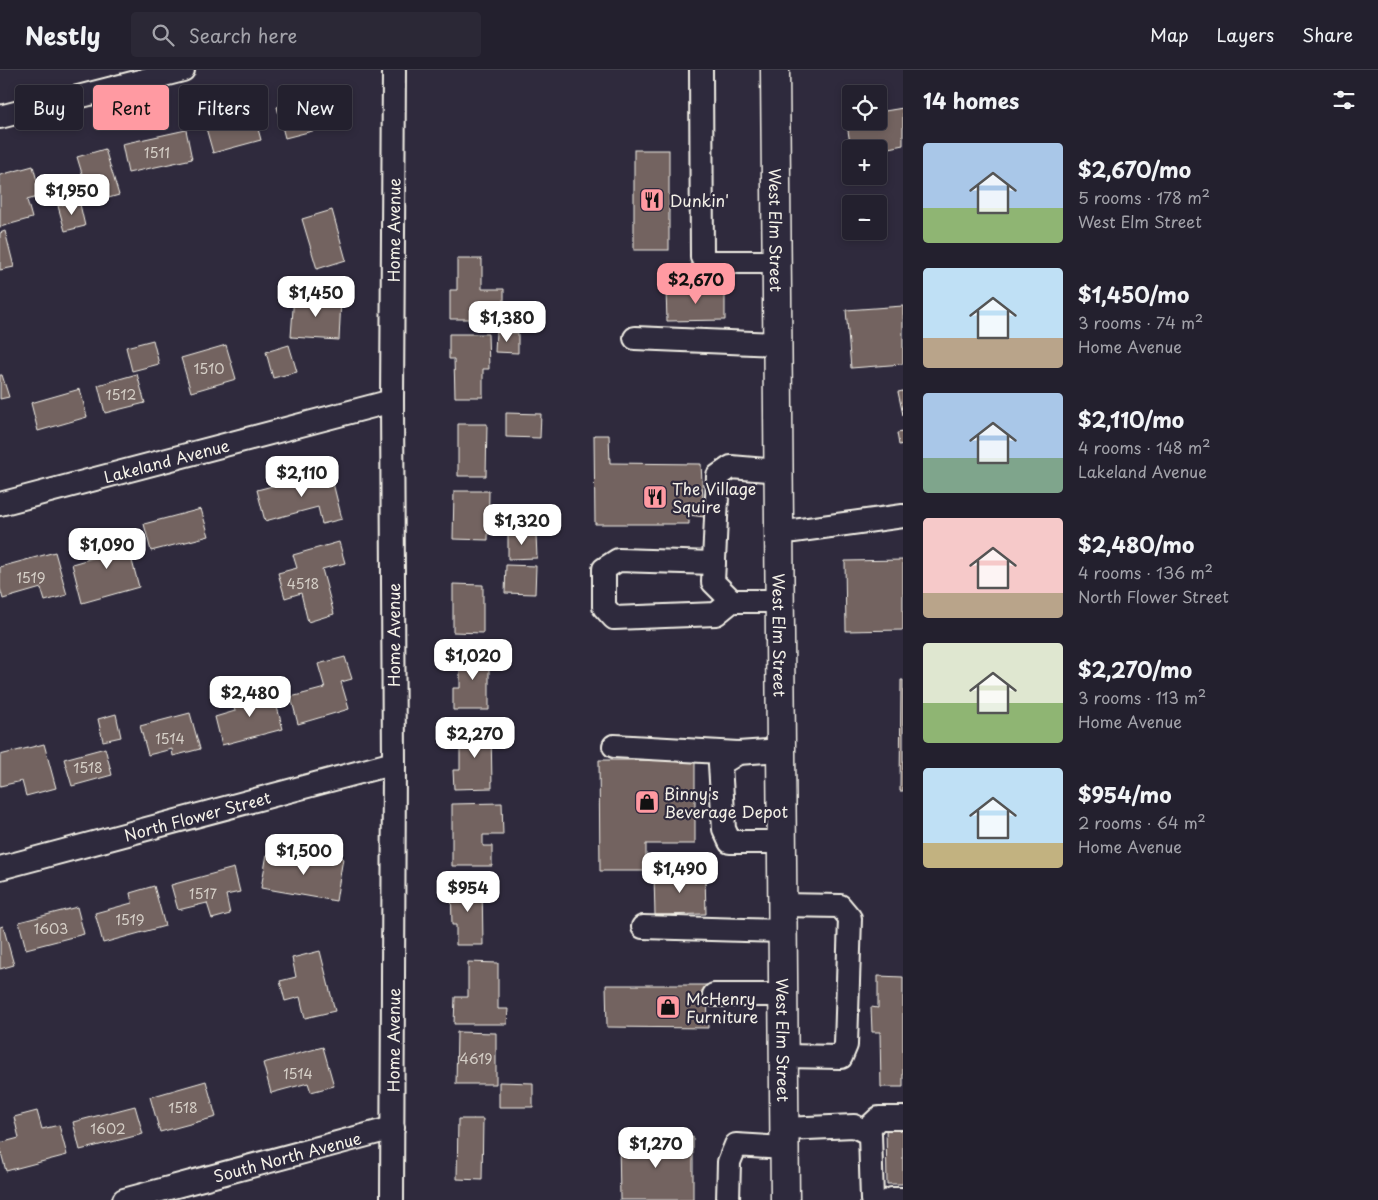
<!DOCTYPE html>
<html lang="en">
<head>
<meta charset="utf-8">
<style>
  body { margin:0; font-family:"Playpen Sans",sans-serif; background:#2b2836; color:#f1f3f6; height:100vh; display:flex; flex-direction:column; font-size:19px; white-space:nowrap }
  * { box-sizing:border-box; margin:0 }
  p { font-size:16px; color:#a3a3aa }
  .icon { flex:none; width:28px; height:28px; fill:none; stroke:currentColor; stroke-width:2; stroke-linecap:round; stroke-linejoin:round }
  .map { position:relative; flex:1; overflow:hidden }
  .panel { display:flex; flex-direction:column; background:#23202e; width:475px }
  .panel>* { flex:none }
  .top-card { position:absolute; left:15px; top:15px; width:475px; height:45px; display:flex; gap:10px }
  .controls { position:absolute; left:842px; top:15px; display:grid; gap:10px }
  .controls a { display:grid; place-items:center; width:45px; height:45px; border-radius:5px; background:#23202e; box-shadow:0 2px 8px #0003,0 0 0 1px #403e4a; font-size:25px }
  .price { position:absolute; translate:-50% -42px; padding:0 11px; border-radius:10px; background:#fff; color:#222; font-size:16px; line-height:32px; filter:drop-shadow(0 1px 2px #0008) }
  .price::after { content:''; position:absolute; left:50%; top:30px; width:15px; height:11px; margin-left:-8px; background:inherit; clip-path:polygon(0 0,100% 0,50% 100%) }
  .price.selected { background:#ff9aa2; color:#111 }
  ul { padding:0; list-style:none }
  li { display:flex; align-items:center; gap:15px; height:125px; padding:0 20px }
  li span { display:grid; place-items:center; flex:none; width:140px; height:100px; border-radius:5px; color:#555 }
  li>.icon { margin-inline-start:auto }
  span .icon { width:60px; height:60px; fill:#fffc; stroke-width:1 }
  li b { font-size:21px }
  h2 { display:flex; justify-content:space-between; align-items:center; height:60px; padding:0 20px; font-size:21px }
  .pill { padding:0 18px; border-radius:5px; background:#23202e; box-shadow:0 2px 8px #0003,0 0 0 1px #403e4a; font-size:18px; line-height:45px }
  .pill.selected { background:#ff9aa2; color:#111 }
  header { display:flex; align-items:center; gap:30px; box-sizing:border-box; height:70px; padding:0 25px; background:#23202e; border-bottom:1px solid #403e4a }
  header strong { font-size:24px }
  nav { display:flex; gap:28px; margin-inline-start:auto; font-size:18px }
  .search { width:350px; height:45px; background:#2b2836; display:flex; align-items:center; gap:12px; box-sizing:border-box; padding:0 18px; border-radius:5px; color:#a3a3aa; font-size:19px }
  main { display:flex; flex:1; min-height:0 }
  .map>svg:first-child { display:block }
</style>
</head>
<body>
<header>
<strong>Nestly</strong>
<div class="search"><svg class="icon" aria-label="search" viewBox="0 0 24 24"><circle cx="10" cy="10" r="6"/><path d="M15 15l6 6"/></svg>Search here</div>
<nav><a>Map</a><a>Layers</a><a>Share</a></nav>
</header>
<main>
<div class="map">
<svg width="903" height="1130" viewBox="0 0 903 1130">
  <rect width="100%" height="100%" fill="#2f2a3d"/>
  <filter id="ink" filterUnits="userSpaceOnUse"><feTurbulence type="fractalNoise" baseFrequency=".02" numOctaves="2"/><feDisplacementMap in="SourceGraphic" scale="10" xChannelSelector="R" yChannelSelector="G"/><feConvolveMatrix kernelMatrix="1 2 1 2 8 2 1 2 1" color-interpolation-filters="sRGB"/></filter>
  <g filter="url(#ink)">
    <g fill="#736361" stroke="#f4f1e8">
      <path d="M 342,19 L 351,51 L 285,68 L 277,37 Z"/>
      <path d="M 903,38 L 903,75 L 879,80 L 879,79 L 851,79 L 851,80 L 846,48 L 851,47 L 851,51 L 879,51 L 879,42 Z"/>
      <path d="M 254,44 L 261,70 L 213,83 L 206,58 Z"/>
      <path d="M 186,60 L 192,89 L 128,103 L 122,74 Z"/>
      <path d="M 105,79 L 119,125 L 91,133 L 77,87 Z"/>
      <rect x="634" y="80" width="35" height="100"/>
      <path d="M 33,96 L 41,126 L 27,130 L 32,148 L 0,157 L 0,105 Z"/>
      <path d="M 79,130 L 85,156 L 65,161 L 58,136 Z"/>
      <path d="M 332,140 L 346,190 L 317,199 L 302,149 Z"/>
      <path d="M 5,161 L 14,197 L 0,200 L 0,163 Z"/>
      <path d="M 457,189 L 482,189 L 482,219 L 504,219 L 504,249 L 450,249 L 450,220 L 457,220 Z"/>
      <path d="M 725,219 L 725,250 L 667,251 L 666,220 Z"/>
      <path d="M 294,225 L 341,229 L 339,270 L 291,267 Z"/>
      <path d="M 903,236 L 903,294 L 851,298 L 846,240 Z"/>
      <path d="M 496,262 L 518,263 L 518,283 L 495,282 Z"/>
      <path d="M 449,264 L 488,264 L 489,299 L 483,299 L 483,327 L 455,327 L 454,289 L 449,289 Z"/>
      <path d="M 153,270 L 159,294 L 132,301 L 126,277 Z"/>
      <path d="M 226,275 L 236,309 L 191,322 L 181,288 Z"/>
      <path d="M 289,275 L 297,302 L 273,308 L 266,282 Z"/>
      <path d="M 137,304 L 145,333 L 105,343 L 98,315 Z"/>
      <path d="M 0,305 L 2,305 L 9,327 L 0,329 Z"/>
      <path d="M 80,319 L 87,347 L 38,361 L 31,333 Z"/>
      <path d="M 903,321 L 903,345 L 898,322 Z"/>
      <path d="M 506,343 L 541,344 L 540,368 L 506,367 Z"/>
      <path d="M 458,354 L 487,354 L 486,406 L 458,406 Z"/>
      <path d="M 903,362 L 903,374 L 899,375 L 897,363 Z"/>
      <path d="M 594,365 L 609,365 L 610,393 L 701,394 L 704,447 L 689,445 L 689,454 L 595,454 Z"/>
      <path d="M 330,401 L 342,449 L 322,454 L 318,437 L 265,451 L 257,420 Z"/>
      <path d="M 454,421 L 489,421 L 488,470 L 453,469 Z"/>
      <path d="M 201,439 L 209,466 L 151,481 L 144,454 Z"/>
      <path d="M 124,461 L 139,517 L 82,533 L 72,494 L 103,485 L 98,468 Z"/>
      <path d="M 508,464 L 536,464 L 537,488 L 508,489 Z"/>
      <path d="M 339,472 L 345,493 L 322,499 L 334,544 L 308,552 L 301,523 L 285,528 L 278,503 L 297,498 L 293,485 Z"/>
      <path d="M 55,482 L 67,525 L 45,531 L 41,518 L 3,529 L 0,518 L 0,497 Z"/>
      <path d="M 903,490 L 903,560 L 846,561 L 845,491 Z"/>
      <path d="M 506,495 L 536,496 L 535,524 L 505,523 Z"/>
      <path d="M 453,514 L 483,515 L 483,563 L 453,562 Z"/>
      <path d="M 460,578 L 489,578 L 489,640 L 453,640 L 453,618 L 460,618 Z"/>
      <path d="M 345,587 L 352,609 L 341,612 L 349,639 L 298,654 L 291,627 L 325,618 L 318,594 Z"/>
      <path d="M 901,610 L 903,610 L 903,721 L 900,721 Z"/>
      <path d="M 272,619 L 283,659 L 222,675 L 215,647 L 235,641 L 232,630 Z"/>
      <path d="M 190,643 L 200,679 L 173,686 L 172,679 L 148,685 L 140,656 Z"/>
      <path d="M 116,644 L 121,667 L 103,671 L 98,649 Z"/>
      <path d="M 460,657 L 491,657 L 492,718 L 454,719 L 453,700 L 460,700 Z"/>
      <path d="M 44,674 L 56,718 L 26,726 L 22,711 L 0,716 L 0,685 Z"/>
      <path d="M 105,678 L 112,705 L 72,716 L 64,689 Z"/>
      <path d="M 599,690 L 695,690 L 695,774 L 646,774 L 646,801 L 600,801 Z"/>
      <path d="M 502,733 L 503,765 L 483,765 L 483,776 L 492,776 L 492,796 L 452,796 L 452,734 Z"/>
      <path d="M 267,784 L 315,792 L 316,784 L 343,788 L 336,831 L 261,818 Z"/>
      <path d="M 234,798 L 240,822 L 226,825 L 230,844 L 212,849 L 207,833 L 178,840 L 171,815 Z"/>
      <path d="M 705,804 L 706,844 L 655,845 L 654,805 Z"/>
      <path d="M 451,813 L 482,813 L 483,875 L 456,875 L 456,855 L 452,855 Z"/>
      <path d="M 154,816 L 165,856 L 103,873 L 95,843 L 132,833 L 130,823 Z"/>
      <path d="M 77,837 L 84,864 L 26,879 L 19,852 Z"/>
      <path d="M 3,856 L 14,895 L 0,899 L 0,857 Z"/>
      <path d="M 320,881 L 335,941 L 305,948 L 300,927 L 285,931 L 280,911 L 296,907 L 292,888 Z"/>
      <path d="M 468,892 L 498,893 L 498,939 L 508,939 L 507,954 L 454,954 L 455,927 L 468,927 Z"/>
      <path d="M 878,906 L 903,907 L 903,1017 L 881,1017 L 880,962 L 872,962 L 871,937 L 878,938 Z"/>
      <path d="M 606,915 L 707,915 L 708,958 L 607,957 Z"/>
      <path d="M 457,962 L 496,963 L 496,1014 L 456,1014 Z"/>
      <path d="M 323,977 L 334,1016 L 311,1022 L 308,1013 L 271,1023 L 263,993 Z"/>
      <path d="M 206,1011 L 216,1047 L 160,1062 L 150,1027 Z"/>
      <path d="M 499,1012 L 533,1013 L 533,1037 L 499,1037 Z"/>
      <path d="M 135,1036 L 143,1064 L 80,1080 L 73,1052 Z"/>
      <path d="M 37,1041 L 42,1059 L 59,1055 L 67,1085 L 6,1101 L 0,1079 L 0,1073 L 19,1068 L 14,1047 Z"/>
      <path d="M 458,1049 L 483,1049 L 482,1110 L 457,1109 Z"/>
      <path d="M 886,1056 L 903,1056 L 903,1114 L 887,1114 Z"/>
      <path d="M 693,1067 L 693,1130 L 620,1130 L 619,1068 Z"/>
    </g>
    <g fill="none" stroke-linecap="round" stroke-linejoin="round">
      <defs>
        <g id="minor">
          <path d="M 701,0 L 702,187 L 707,192 L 777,192"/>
          <path d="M 0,47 L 183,0"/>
          <path d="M 635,268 L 778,274"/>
          <path d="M 779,401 L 731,397 L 718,406 L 713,512 L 732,531 L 780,531"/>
          <path id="s1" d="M 0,434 L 392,331"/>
          <path d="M 779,463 L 903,446"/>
          <path d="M 714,493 L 618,490 L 604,499 L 604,537 L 614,548 L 716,544 L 732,531"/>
          <path d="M 614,676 L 738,683"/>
          <path d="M 781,680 L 738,683 L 720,694 L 724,759 L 730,772 L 782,772"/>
          <path id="s2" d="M 0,798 L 394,693"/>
          <path d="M 782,835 L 840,836 L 850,848 L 846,975 L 841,987 L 784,986"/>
          <path d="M 643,857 L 782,861"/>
          <path d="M 714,925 L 783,925"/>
          <path d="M 784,1059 L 854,1056 L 870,1064 L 872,1130"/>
          <path d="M 865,1061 L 879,1048 L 903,1048"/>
          <path id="s3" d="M 124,1130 L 393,1058"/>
          <path id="s4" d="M 392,1130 L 394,693 L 392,331 L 394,0"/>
          <path d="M 728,1130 L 729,1092 L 736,1075 L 784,1078"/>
          <path d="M 890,1130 L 892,1129 L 903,1129"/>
        </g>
        <g id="major">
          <path id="s5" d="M 775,0 L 785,1130"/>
        </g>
      </defs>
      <use href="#minor" stroke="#f4f1e8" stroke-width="26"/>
      <use href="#major" stroke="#f4f1e8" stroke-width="31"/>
      <use href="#minor" stroke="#2f2a3d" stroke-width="22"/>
      <use href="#major" stroke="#2f2a3d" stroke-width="28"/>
    </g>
  </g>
  <defs>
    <symbol id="restaurant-square" viewBox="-11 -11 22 22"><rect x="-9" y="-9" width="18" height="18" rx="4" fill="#ff9aa2" stroke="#2f2a3d"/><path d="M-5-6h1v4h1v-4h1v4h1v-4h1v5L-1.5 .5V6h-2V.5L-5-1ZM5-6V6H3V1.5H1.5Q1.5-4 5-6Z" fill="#111"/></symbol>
    <symbol id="shop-square" viewBox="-11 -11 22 22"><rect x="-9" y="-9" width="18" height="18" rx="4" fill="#ff9aa2" stroke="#2f2a3d"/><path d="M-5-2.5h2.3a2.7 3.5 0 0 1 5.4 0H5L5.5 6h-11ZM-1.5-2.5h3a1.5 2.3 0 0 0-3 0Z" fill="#111"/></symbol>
  </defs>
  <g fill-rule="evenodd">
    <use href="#restaurant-square" x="638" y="116" width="28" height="28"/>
    <use href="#restaurant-square" x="641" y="413" width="28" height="28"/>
    <use href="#shop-square" x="633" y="718" width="28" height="28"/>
    <use href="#shop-square" x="654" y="923" width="28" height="28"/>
  </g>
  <g text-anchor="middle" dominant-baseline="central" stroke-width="4.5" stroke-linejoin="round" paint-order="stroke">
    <g font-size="14" fill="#d4cec6">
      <text x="157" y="82">1511</text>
      <text x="209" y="298">1510</text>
      <text x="121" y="324">1512</text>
      <text x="31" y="507">1519</text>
      <text x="303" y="513">4518</text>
      <text x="170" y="668">1514</text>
      <text x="88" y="697">1518</text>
      <text x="203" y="823">1517</text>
      <text x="130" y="849">1519</text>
      <text x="51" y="858">1603</text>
      <text x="476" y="988">4619</text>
      <text x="298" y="1003">1514</text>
      <text x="183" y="1037">1518</text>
      <text x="108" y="1058">1602</text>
    </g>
    <g font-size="16" fill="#f4f1e8" stroke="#2f2a3d" text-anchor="start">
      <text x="670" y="130">Dunkin'</text>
      <text x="672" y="418">The Village<tspan x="672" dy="18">Squire</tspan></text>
      <text x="664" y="723">Binny's<tspan x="664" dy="18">Beverage Depot</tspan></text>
      <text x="686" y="928">McHenry<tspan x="686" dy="18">Furniture</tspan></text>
    </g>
    <g font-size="16" fill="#f4f1e8" stroke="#2f2a3d">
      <text stroke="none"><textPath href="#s4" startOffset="970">Home Avenue</textPath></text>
      <text stroke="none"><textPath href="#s5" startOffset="160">West Elm Street</textPath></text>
      <text stroke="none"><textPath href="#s1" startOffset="172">Lakeland Avenue</textPath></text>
      <text transform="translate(393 565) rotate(-90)">Home Avenue</text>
      <text stroke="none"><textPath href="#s5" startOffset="565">West Elm Street</textPath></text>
      <text stroke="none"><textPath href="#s2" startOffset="204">North Flower Street</textPath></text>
      <text stroke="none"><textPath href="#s4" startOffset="160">Home Avenue</textPath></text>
      <text stroke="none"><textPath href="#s5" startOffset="970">West Elm Street</textPath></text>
      <text stroke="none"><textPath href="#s3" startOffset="169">South North Avenue</textPath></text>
    </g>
  </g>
</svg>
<div class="controls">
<a><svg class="icon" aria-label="locate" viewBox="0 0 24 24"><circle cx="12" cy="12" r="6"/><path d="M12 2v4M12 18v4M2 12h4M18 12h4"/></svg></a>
<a>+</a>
<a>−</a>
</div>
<b class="price" style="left:72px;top:146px">$1,950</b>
<b class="price selected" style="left:696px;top:235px">$2,670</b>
<b class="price" style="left:316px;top:248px">$1,450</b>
<b class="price" style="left:507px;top:273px">$1,380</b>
<b class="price" style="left:302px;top:428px">$2,110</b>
<b class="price" style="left:522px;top:476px">$1,320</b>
<b class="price" style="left:107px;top:500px">$1,090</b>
<b class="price" style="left:473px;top:611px">$1,020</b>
<b class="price" style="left:250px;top:648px">$2,480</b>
<b class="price" style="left:475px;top:689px">$2,270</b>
<b class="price" style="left:304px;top:806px">$1,500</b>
<b class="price" style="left:680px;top:824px">$1,490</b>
<b class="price" style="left:468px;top:843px">$954</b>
<b class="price" style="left:656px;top:1099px">$1,270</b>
<div class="top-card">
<a class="pill">Buy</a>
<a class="pill selected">Rent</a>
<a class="pill">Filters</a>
<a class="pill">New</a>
</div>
</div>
<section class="panel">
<h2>14 homes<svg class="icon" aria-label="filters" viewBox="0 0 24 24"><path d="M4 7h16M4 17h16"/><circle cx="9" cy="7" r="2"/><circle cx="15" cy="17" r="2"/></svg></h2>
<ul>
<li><span style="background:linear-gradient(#a9c7e8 65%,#8fb573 0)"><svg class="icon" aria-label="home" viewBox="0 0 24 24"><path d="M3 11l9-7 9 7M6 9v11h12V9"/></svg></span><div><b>$2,670/mo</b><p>5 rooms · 178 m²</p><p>West Elm Street</p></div></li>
<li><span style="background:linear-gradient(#bfe0f5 70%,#b9a48a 0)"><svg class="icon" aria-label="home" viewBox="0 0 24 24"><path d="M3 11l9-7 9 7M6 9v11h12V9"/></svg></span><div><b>$1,450/mo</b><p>3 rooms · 74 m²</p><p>Home Avenue</p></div></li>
<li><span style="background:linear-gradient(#a9c7e8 65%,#7fa58c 0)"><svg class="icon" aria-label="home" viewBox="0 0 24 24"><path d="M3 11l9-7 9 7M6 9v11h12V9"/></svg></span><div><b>$2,110/mo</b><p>4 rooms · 148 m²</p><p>Lakeland Avenue</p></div></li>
<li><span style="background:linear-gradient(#f6c9c9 75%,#b9a48a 0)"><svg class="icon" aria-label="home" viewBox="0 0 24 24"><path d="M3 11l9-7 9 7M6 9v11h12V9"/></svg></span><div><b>$2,480/mo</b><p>4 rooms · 136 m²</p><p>North Flower Street</p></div></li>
<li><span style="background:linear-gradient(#dfe7d0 60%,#8fb573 0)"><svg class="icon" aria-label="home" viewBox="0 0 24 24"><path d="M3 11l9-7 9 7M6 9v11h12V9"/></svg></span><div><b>$2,270/mo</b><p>3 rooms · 113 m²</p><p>Home Avenue</p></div></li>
<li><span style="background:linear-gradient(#bfe0f5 75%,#c2b280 0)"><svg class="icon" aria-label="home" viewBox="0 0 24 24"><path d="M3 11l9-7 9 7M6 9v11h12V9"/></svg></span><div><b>$954/mo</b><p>2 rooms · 64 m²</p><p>Home Avenue</p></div></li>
</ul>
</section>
</main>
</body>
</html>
